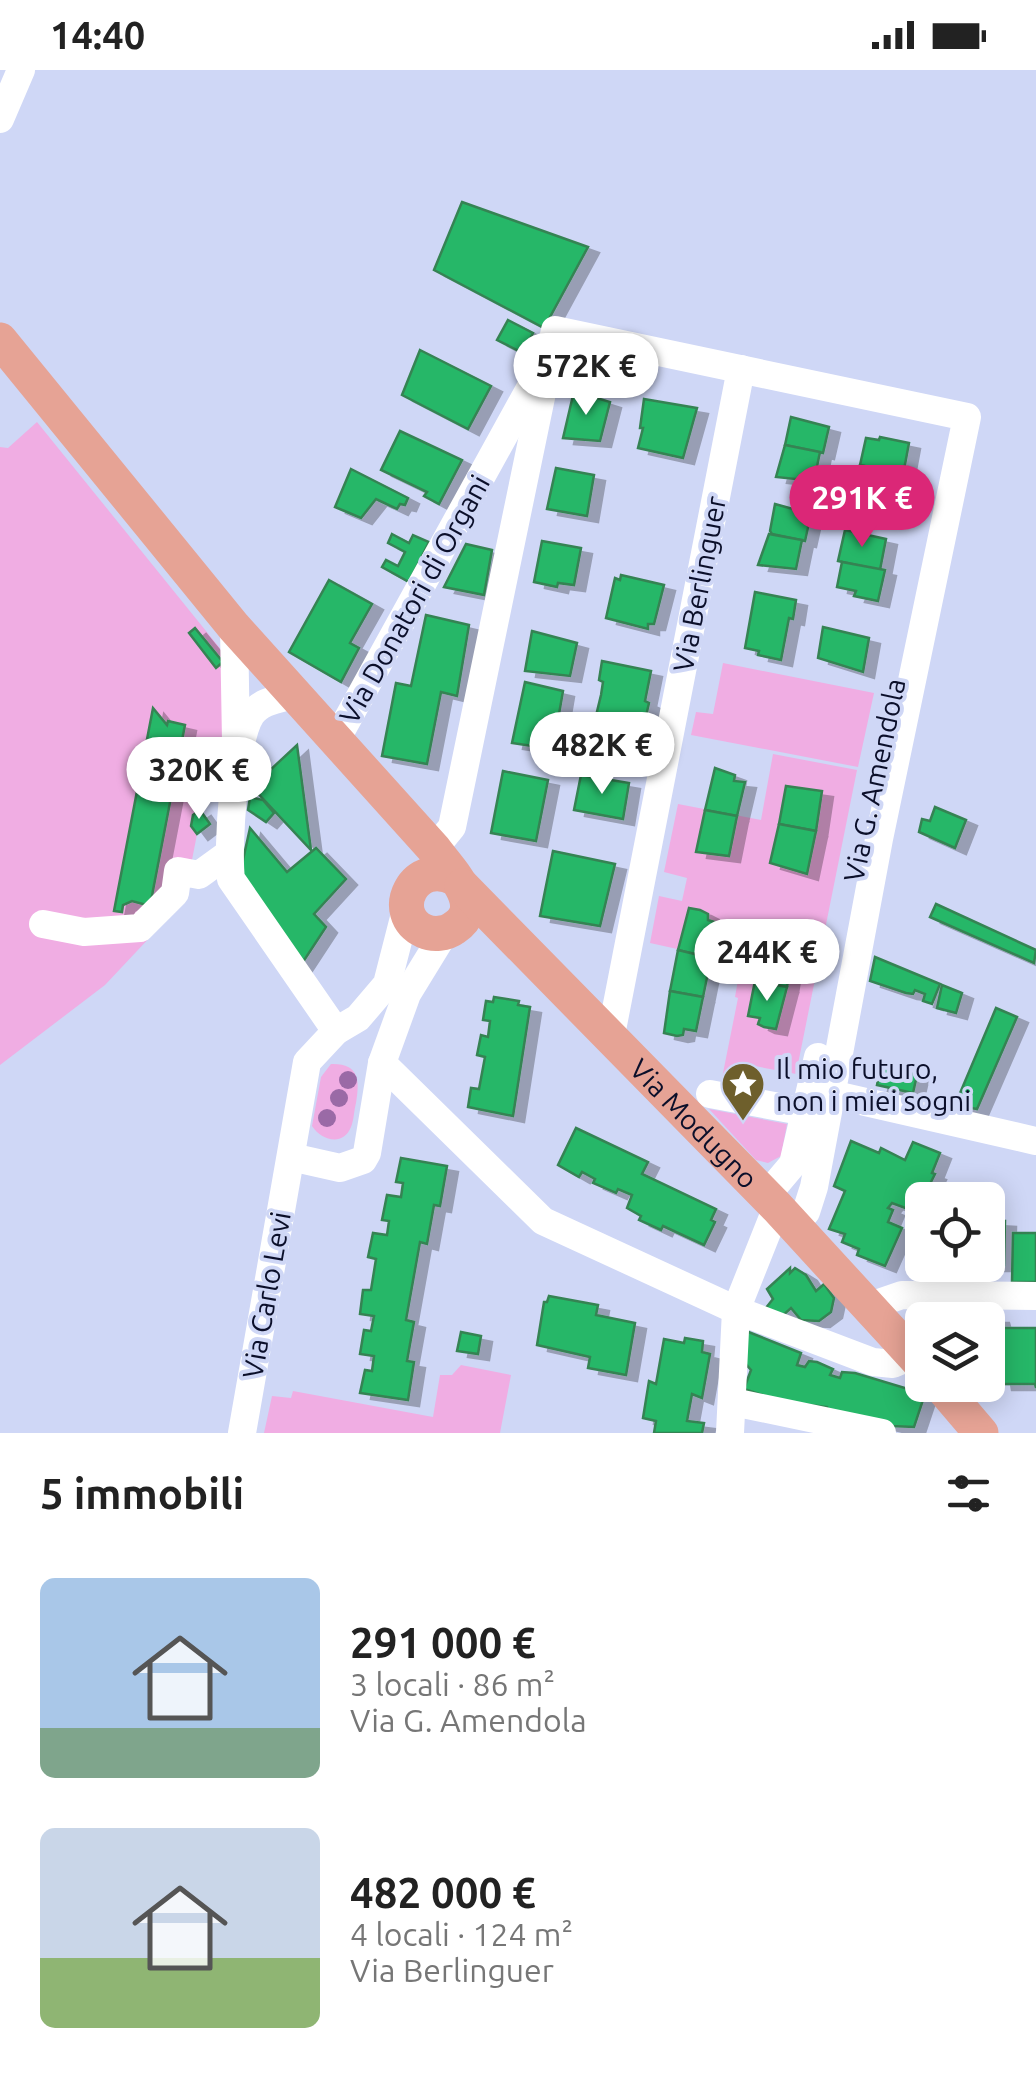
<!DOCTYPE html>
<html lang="it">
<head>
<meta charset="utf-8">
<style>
  body { margin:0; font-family:Ubuntu,sans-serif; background:#f6f6f6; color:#222; height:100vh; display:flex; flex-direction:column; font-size:38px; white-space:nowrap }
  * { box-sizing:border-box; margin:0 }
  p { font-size:32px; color:#767676 }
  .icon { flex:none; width:55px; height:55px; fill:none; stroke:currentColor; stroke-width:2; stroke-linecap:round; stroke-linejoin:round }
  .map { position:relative; height:1363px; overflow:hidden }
  .sheet { display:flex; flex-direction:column; background:#fff; flex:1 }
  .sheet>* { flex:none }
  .tools { position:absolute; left:905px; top:1112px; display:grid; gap:20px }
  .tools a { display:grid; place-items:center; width:100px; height:100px; border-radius:15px; background:#fff; box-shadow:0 5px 25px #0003; font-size:50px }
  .price { position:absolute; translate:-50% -85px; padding:0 22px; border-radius:35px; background:#fff; color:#222; font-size:32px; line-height:65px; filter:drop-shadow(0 2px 5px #0008) }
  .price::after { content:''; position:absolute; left:50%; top:60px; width:30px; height:22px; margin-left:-15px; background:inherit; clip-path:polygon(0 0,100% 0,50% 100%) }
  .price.on { background:#db2777; color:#fff }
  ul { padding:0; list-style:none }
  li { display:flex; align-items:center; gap:30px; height:250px; padding:0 40px }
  li span { display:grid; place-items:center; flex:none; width:280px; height:200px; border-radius:15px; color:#555 }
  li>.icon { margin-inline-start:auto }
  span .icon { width:120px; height:120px; fill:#fffc; stroke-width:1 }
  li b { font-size:42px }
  h2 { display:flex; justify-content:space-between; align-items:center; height:120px; padding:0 40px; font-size:42px }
  .status { display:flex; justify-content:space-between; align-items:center; height:70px; padding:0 50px; background:#fff; direction:ltr }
  .status svg { height:28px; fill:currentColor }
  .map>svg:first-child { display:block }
</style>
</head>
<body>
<div class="status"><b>14:40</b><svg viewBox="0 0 49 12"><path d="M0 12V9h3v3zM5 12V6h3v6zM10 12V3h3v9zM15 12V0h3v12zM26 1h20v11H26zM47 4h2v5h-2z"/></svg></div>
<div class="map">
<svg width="1036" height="1363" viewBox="0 0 1036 1363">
  <defs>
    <filter id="shadow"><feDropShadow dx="11" dy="6" stdDeviation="0" flood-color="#0004"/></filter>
  </defs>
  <rect width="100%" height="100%" fill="#cfd7f6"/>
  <g fill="#f0ade3">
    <path d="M 37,352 L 227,587 L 231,701 L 206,718 L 184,831 L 105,915 L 0,995 L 0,377 L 8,378 Z"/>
    <path d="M 723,593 L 874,623 L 858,697 L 691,665 L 696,642 L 713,644 Z"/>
    <path d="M 773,684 L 857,700 L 796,1004 L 744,994 L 740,1011 L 722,1008 L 738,928 L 735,927 L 741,893 L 650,873 L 659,826 L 682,831 L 687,808 L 664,802 L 678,734 L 761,750 Z"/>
    <path d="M 331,994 C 359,993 360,1010 356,1033 C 354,1040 354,1050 351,1057 C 343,1077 321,1070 312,1056 L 321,1007 Z"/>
    <path d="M 709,1039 L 787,1054 L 781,1086 L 768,1093 L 756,1090 Z"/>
    <path d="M 461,1295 L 511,1305 L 500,1363 L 264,1363 L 272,1326 L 291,1328 L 293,1321 L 433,1347 L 440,1305 L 452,1305 Z"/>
  </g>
  <g fill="#25b768" stroke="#368353" stroke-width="2.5" filter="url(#shadow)">
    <path d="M 462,132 L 588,177 L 544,258 L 434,200 Z"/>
    <path d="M 508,250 L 533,263 L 523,283 L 497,270 Z"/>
    <path d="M 420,280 L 491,316 L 468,359 L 402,325 Z"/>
    <path d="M 574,321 L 610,332 L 600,371 L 563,368 Z"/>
    <path d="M 644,329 L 697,338 L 683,388 L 638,378 L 643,358 L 640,358 Z"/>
    <path d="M 791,347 L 829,357 L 823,383 L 785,375 Z"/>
    <path d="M 400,361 L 462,390 L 439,434 L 424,426 L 427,422 L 381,400 Z"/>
    <path d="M 880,367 L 909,373 L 903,405 L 860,395 L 866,368 L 879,370 Z"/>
    <path d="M 785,375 L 820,382 L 814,411 L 776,407 Z"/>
    <path d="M 860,395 L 903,405 L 897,436 L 865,430 L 866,426 L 855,424 Z"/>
    <path d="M 556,398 L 594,405 L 587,446 L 547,439 Z"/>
    <path d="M 351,399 L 408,428 L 405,435 L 400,434 L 397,439 L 376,429 L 361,448 L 335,437 Z"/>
    <path d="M 775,434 L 811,444 L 805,471 L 772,464 L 770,461 Z"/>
    <path d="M 845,460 L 886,469 L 880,500 L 838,491 Z"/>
    <path d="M 392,464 L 409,473 L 413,465 L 429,472 L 409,512 L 382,497 L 386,490 L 398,496 L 405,482 L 388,473 Z"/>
    <path d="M 769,464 L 802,470 L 796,499 L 758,495 Z"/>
    <path d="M 542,471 L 581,478 L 574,515 L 558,513 L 557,517 L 534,512 Z"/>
    <path d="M 466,474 L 492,480 L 484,525 L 444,517 Z"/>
    <path d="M 842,492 L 885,500 L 878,531 L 854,526 L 856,521 L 837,517 Z"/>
    <path d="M 621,505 L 664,515 L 654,554 L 648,554 L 648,559 L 606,548 L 615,508 L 620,510 Z"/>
    <path d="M 329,510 L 372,534 L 350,573 L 359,578 L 341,612 L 289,582 Z"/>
    <path d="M 755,522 L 796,530 L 793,549 L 789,548 L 781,590 L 758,585 L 759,581 L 745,578 Z"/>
    <path d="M 426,545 L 469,555 L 457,626 L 441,622 L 427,694 L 382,686 L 396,613 L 411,616 Z"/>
    <path d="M 823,557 L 869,568 L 863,602 L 818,588 Z"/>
    <path d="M 195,558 L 223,592 L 216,598 L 189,563 Z"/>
    <path d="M 532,561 L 577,573 L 570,606 L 525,601 Z"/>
    <path d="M 602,591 L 651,601 L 645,631 L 649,633 L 642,663 L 594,654 L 601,625 L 603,612 L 599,610 Z"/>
    <path d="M 525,612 L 563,621 L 553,679 L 512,673 Z"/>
    <path d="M 153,638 L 167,655 L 168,651 L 185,655 L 150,836 L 132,831 L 123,835 L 122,842 L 114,841 Z"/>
    <path d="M 297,675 L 311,780 L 252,717 Z"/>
    <path d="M 715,698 L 735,705 L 734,711 L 745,712 L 737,746 L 705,740 Z"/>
    <path d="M 503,701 L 548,710 L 536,771 L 491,763 Z"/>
    <path d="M 581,705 L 629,713 L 623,749 L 574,740 Z"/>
    <path d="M 786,716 L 822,721 L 816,761 L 779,754 Z"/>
    <path d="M 250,727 L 263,730 L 274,743 L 266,752 L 248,740 Z"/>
    <path d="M 935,737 L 966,750 L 955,778 L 919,762 L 922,749 L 930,751 Z"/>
    <path d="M 200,740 L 210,754 L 197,764 L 191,756 L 193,745 Z"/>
    <path d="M 705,740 L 737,746 L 729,786 L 696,782 Z"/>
    <path d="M 779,754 L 816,761 L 807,804 L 770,793 Z"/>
    <path d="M 250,758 L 287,802 L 316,778 L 346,809 L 314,844 L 326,857 L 301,895 L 243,808 L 241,799 Z"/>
    <path d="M 553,781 L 615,794 L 600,856 L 540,846 Z"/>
    <path d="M 936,834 L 1036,880 L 1034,893 L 930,847 Z"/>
    <path d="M 689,838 L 700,840 L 708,844 L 708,850 L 718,853 L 711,888 L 678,880 Z"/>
    <path d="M 773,872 L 794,874 L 787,917 L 755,911 L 762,875 L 772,877 Z"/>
    <path d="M 678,880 L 711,888 L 703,927 L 670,921 Z"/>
    <path d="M 875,887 L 940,914 L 932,934 L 923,931 L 925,924 L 915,920 L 913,924 L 906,923 L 870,911 Z"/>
    <path d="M 755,911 L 787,917 L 776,959 L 764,957 L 758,954 L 760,948 L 748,946 Z"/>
    <path d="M 942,915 L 962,923 L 956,943 L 937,938 Z"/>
    <path d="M 670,921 L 703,927 L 696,961 L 684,959 L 683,965 L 677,966 L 664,963 Z"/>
    <path d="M 494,927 L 519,931 L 518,935 L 530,937 L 513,1046 L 468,1037 L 471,1018 L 479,1019 L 485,987 L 477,985 L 481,965 L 488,967 L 490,951 L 483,950 L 486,931 L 493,932 Z"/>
    <path d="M 996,938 L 1017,947 L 977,1039 L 955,1035 Z"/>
    <path d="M 881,996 L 917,1005 L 913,1023 L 877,1015 Z"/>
    <path d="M 576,1058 L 648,1092 L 642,1104 L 716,1139 L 711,1150 L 715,1152 L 704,1175 L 663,1156 L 661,1160 L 639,1150 L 641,1146 L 627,1138 L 632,1125 L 618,1119 L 616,1123 L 593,1113 L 595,1109 L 582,1102 L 579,1107 L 558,1095 Z"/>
    <path d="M 851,1071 L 879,1083 L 881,1078 L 905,1090 L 913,1072 L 940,1083 L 932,1103 L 935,1104 L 916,1142 L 892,1133 L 888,1138 L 893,1140 L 888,1152 L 902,1158 L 885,1196 L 857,1185 L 859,1179 L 842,1172 L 845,1164 L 829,1159 L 845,1121 L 834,1116 Z"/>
    <path d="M 401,1088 L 447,1096 L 440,1136 L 434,1135 L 427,1174 L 420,1172 L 406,1250 L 414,1252 L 407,1291 L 414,1292 L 408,1330 L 360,1323 L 365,1300 L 372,1301 L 374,1286 L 360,1284 L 364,1260 L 371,1261 L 374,1246 L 360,1244 L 363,1220 L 371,1220 L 376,1189 L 368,1187 L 373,1163 L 387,1165 L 389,1151 L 382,1150 L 387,1125 L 401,1127 L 403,1113 L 396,1112 Z"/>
    <path d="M 988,1150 L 1005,1151 L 1004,1195 L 968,1195 L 988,1195 Z"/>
    <path d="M 1013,1163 L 1036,1163 L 1036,1212 L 1012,1212 Z"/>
    <path d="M 790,1198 L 790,1203 L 795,1198 L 806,1205 L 816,1221 L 824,1214 L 834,1228 L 831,1242 L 819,1251 L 801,1250 L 791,1238 L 781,1247 L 765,1239 L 773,1229 L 767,1219 Z"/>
    <path d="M 549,1226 L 598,1235 L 596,1245 L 635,1253 L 626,1305 L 588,1298 L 590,1287 L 537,1275 L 544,1232 L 547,1232 Z"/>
    <path d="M 940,1247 L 998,1247 L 1001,1258 L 1036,1258 L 1036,1318 L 1035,1314 L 1001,1314 L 1000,1308 L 988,1308 L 988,1288 L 1000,1288 L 1001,1273 L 988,1273 L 988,1250 L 940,1250 Z"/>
    <path d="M 746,1261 L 801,1283 L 797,1295 L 805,1297 L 809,1291 L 817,1292 L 833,1299 L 830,1305 L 840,1308 L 842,1302 L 855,1303 L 925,1324 L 914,1357 L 892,1356 L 827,1340 L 827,1337 L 784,1332 L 744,1319 L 751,1300 L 743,1291 Z"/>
    <path d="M 461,1262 L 481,1266 L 478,1284 L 457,1281 Z"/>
    <path d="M 685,1268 L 703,1271 L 702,1282 L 710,1284 L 702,1328 L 692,1324 L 687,1351 L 704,1353 L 702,1363 L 654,1363 L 656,1351 L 643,1348 L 649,1311 L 656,1314 L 664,1269 L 684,1273 Z"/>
  </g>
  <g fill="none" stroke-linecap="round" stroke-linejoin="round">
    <g stroke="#fff" stroke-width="28">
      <path d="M 0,49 L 21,0"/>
      <path d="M 234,557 L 236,671"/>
      <path d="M 293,625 C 279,629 260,631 251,645 C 234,671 227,777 231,809 L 336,961"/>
      <path d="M 336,670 L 534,311"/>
      <path d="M 434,779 L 452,757 L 555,260 L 967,347 L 879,769 L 814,1117 L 806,1142 L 794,1155"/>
      <path d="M 43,854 L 84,862 L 140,858 L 175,823 L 178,801 L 199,805 L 228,784"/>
      <path d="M 611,965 L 741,299"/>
      <path d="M 382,993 L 543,1151 L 736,1240 L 873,1292 L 893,1294 L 914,1285"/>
      <path d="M 813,1020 L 1036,1071"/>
      <path d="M 710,1024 L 806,1042"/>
      <path d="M 291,1087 L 340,1098 L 363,1090 L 367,1083 L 382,993 L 407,924 L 445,862"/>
      <path d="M 766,1126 L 793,1094 L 818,987"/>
      <path d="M 870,1236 L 902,1225 L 1036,1226"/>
      <path d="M 733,1332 L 882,1363"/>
      <path d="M 242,1363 L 307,992 L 336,961 L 358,948 L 387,914 L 407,836"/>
      <path d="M 730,1363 L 736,1240 L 777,1137"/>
    </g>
    <g stroke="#e6a395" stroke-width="35">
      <path d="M 0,270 L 234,557 L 434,779 C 449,800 488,836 454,858 C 446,864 433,865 424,861 C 387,844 414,786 456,809"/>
      <path id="s1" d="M 462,816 L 777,1137 L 922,1295"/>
      <path d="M 940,1315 L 981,1363"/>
    </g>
  </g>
  <g fill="#9a6aa6">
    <circle cx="348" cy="1010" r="9"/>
    <circle cx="339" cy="1028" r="9"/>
    <circle cx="327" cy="1048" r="9"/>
  </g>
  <defs>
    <symbol id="sight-pin" viewBox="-11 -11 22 30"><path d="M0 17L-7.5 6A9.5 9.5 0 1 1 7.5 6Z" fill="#6e5f2c" stroke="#cfd7f6"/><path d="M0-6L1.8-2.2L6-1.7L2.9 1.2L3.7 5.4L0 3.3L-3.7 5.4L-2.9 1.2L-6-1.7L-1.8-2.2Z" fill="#fff"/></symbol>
  </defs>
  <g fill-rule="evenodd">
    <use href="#sight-pin" x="718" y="989" width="50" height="68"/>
  </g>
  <g text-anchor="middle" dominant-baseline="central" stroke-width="8" stroke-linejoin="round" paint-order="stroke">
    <g font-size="28" fill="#0b0f2a" stroke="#cfd7f6">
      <text transform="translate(699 514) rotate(-79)">Via Berlinguer</text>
      <text transform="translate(414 529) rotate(-61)">Via Donatori di Organi</text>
      <text transform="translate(874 710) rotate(-78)">Via G. Amendola</text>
      <text stroke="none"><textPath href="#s1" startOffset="332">Via Modugno</textPath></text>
      <text transform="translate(266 1225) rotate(-80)">Via Carlo Levi</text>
    </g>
    <g font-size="28" fill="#0b0f2a" stroke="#cfd7f6" text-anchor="start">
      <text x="776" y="998">Il mio futuro,<tspan x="776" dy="32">non i miei sogni</tspan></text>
    </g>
  </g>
</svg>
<div class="tools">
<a><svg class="icon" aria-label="locate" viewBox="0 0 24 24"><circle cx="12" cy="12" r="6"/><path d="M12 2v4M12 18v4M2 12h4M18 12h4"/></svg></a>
<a><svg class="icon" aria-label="layers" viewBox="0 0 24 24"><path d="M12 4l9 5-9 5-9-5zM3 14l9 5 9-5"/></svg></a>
</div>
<b class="price" style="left:586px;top:348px">572K €</b>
<b class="price on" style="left:862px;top:480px">291K €</b>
<b class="price" style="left:602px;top:727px">482K €</b>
<b class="price" style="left:199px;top:752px">320K €</b>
<b class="price" style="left:767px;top:934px">244K €</b>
</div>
<section class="sheet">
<h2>5 immobili<svg class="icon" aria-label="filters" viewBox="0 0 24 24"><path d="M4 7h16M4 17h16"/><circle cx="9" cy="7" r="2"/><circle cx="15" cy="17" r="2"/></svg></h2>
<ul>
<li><span style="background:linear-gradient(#a9c7e8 75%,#7fa58c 0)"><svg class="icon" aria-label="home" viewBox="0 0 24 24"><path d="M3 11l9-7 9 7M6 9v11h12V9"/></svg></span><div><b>291 000 €</b><p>3 locali · 86 m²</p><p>Via G. Amendola</p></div></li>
<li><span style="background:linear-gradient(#c9d6e8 65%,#8fb573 0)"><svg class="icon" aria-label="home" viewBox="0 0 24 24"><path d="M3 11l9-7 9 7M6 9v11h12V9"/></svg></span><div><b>482 000 €</b><p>4 locali · 124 m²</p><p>Via Berlinguer</p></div></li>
</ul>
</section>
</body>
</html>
